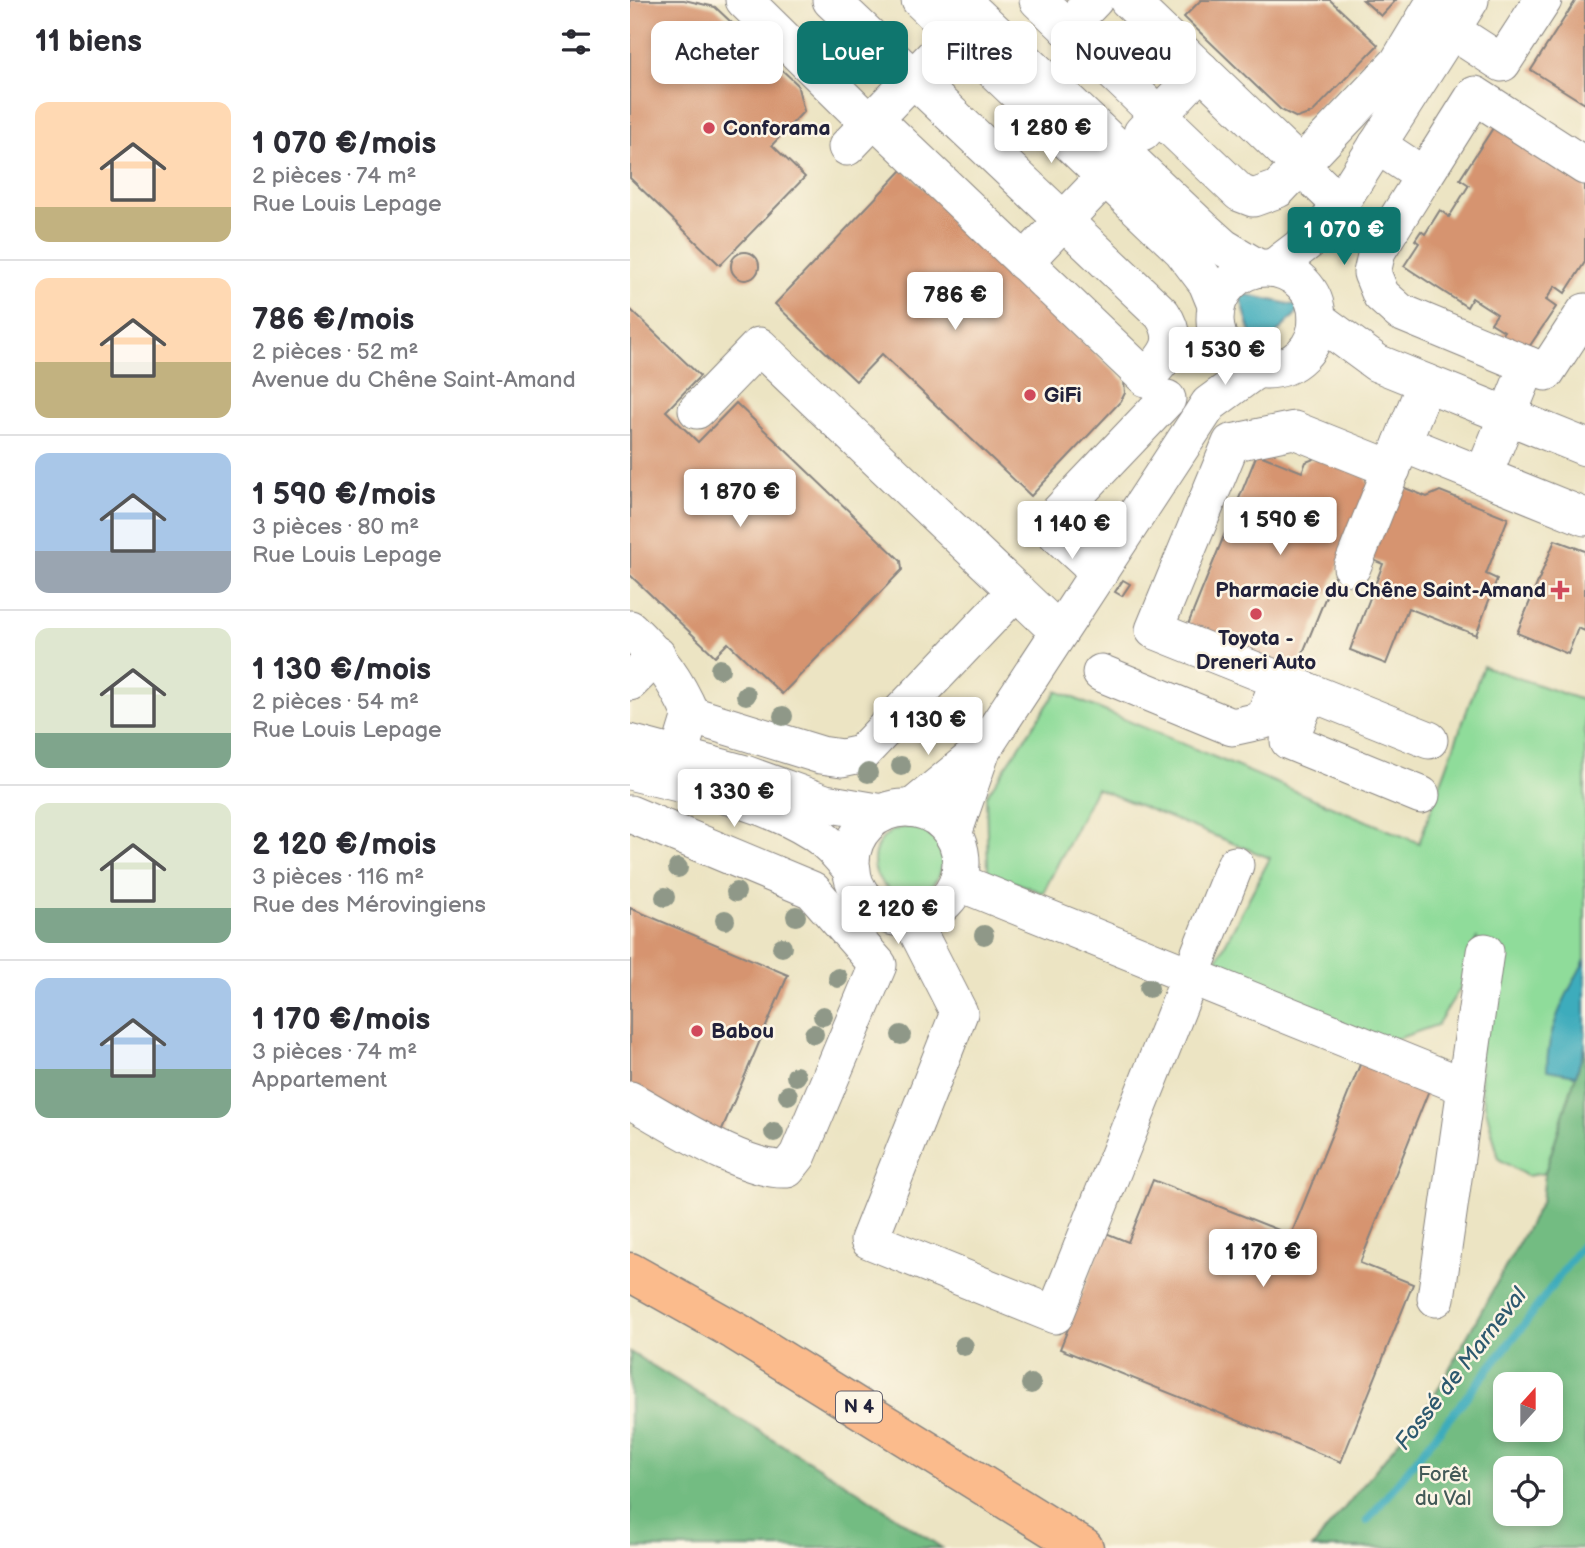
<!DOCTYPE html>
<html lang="fr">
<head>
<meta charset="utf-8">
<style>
  body { margin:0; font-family:"Balsamiq Sans",sans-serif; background:#f7f7f7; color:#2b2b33; height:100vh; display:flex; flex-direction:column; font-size:26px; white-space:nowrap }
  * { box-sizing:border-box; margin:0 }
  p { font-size:23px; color:#7c7c81 }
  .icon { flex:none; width:38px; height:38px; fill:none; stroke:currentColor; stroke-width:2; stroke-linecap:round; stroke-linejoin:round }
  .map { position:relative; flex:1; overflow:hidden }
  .panel { display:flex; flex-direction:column; background:#fff; width:630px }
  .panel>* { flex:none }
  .banner { position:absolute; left:21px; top:21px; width:665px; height:63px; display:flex; gap:14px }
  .needle { width:46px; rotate:21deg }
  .fabs { position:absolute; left:863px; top:1372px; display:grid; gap:14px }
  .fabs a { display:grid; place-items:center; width:70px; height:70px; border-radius:14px; background:#fff; box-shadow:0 4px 10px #0003; font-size:35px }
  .price { position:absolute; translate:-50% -60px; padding:0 16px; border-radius:7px; background:#fff; color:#222; font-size:23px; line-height:46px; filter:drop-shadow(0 2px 4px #0008) }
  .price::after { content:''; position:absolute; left:50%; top:42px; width:21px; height:16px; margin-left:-10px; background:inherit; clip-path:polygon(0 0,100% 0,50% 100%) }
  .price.current { background:#0f766e; color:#fff }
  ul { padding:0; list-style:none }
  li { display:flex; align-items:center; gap:21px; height:175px; padding:0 35px }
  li+li { border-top:2px solid #e1e1e2 }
  li span { display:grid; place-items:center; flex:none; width:196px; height:140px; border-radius:14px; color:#555 }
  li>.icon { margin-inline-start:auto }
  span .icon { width:84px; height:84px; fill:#fffc; stroke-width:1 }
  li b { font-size:30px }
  h2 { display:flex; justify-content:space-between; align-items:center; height:84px; padding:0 35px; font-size:30px }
  .tag { padding:0 24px; border-radius:14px; background:#fff; box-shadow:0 4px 10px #0003; font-size:24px; line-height:63px }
  .tag.current { background:#0f766e; color:#fff }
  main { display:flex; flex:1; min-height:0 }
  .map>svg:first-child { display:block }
</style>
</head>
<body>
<main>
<section class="panel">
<h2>11 biens<svg class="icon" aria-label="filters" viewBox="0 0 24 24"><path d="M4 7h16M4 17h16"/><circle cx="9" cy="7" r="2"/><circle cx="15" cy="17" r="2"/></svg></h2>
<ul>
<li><span style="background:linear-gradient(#ffd9b3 75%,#c2b280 0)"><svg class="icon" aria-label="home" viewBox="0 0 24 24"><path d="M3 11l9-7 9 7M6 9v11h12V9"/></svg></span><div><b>1 070 €/mois</b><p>2 pièces · 74 m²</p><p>Rue Louis Lepage</p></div></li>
<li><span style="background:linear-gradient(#ffd9b3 60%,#c2b280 0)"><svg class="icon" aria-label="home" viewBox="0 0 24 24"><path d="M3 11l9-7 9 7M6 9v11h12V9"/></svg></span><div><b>786 €/mois</b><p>2 pièces · 52 m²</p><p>Avenue du Chêne Saint-Amand</p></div></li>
<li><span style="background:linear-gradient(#a9c7e8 70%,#9aa5b1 0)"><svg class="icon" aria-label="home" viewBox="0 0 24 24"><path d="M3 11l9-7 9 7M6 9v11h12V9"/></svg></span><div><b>1 590 €/mois</b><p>3 pièces · 80 m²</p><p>Rue Louis Lepage</p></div></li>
<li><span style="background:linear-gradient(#dfe7d0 75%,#7fa58c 0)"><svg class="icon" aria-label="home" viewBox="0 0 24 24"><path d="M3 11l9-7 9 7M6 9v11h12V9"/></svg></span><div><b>1 130 €/mois</b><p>2 pièces · 54 m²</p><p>Rue Louis Lepage</p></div></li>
<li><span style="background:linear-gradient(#dfe7d0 75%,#7fa58c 0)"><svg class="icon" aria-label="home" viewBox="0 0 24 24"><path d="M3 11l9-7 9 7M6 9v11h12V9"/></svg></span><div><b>2 120 €/mois</b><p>3 pièces · 116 m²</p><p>Rue des Mérovingiens</p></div></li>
<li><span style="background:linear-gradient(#a9c7e8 65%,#7fa58c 0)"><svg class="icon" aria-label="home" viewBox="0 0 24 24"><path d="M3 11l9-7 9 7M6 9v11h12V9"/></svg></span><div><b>1 170 €/mois</b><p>3 pièces · 74 m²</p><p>Appartement</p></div></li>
</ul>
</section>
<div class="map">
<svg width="955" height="1548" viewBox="0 0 955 1548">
  <rect width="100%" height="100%" fill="#fcf5e5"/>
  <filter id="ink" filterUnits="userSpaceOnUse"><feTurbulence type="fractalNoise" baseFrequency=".0143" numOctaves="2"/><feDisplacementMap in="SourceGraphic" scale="14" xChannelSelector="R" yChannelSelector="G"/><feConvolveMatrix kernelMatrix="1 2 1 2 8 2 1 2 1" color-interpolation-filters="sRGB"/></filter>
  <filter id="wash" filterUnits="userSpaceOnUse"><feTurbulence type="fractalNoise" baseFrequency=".00686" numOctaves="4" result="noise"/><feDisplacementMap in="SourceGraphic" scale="28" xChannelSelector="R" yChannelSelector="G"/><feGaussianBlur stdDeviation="1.57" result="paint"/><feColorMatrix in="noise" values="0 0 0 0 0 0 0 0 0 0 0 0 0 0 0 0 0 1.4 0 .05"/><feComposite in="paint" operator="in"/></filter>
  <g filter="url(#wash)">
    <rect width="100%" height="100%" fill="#ece4c3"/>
    <g fill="#8fdc9a" stroke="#587f6a" stroke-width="2">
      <path d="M 853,666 L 955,701 L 955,1046 L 915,1173 L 897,1176 L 869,1159 L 851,1089 L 847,937 L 831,987 L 807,1025 L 755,1043 L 584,965 L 640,858 L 466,788 L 413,893 L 358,872 L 356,796 L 427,691 L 789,843 Z"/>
      <circle cx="278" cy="861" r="34"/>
    </g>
    <g fill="#73bc82" stroke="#4a6f5e" stroke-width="2" fill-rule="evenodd">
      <path d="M 955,1046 L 955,1548 L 682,1548 L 802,1400 L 912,1201 L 915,1173 ZM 875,1384 L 920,1384 L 920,1430 L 875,1430 ZM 875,1468 L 920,1468 L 920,1514 L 875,1514 Z"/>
      <path d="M 0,1352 L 228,1491 L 312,1548 L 0,1548 Z"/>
    </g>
    <g fill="#3eacbc" stroke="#30677c" stroke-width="2">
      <path d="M 609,293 L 673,307 L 627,353 Z"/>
      <path d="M 955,960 L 955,1046 L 946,1075 L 917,1070 C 917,1027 935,997 955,960 Z"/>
    </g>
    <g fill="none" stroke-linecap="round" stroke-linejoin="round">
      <path stroke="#3eacbc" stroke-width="8" d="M 737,1521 L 893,1326 L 955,1241"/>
    </g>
    <g id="blocks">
      <g fill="#d6946f">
        <path d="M 0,0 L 54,0 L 85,7 L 167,84 L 174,111 L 142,145 L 175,177 L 90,265 L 0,178 Z"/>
        <path d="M 571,0 L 700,0 L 748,45 L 682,113 L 667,118 L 651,110 L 554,17 Z"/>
        <path d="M 733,0 L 766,0 L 751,16 Z"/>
        <path d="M 946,0 L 955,0 L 955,104 L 901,70 Z"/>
        <path d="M 865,125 L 955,184 L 955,262 L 935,293 L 925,286 L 916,300 L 926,307 L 899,347 L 871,335 L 874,331 L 861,323 L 867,314 L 842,298 L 837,307 L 774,266 L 789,243 L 785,240 L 791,231 L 795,234 L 810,210 L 819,217 L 839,185 L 830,179 Z"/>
        <path d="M 273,169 L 494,381 L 495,393 L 491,401 L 401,496 L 252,354 L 226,381 L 145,304 Z"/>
        <circle cx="115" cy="266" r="14"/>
        <path d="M 0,309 L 70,376 L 36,411 L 68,442 L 106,403 L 271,561 L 272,570 L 152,694 L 98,643 L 85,656 L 0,575 Z"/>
        <path d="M 627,454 L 672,472 L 676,462 L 691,456 L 733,472 L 740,488 L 666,670 L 557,627 Z"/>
        <path d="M 765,484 L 797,497 L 810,491 L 878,518 L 856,574 L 867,579 L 846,635 L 778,608 L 756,664 L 720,650 L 753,564 L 736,557 Z"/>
        <path d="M 925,540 L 955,551 L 955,631 L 948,628 L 938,654 L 887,633 Z"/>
        <path d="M 493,580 L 500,584 L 492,596 L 485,592 Z"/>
        <path d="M 0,908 L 158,975 L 90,1134 L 0,1087 Z"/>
        <path d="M 731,1062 L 799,1090 L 730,1263 L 783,1284 L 711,1462 L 430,1349 L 476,1233 L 498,1242 L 523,1180 L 661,1235 Z"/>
      </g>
    </g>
  </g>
  <g filter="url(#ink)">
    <use href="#blocks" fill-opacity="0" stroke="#87837f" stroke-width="2"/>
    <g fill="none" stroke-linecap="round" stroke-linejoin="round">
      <defs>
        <g id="minor">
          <path d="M 114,0 L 239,123"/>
          <path d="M 201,0 L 283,78 L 342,17"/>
          <path d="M 290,0 L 552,250 L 577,283 L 586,305"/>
          <path d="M 331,0 L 573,229 L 593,247 L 628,268"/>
          <path d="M 408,0 L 610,193 L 623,198 L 648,189 L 768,63 L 806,0"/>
          <path d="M 498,0 L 710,204"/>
          <path d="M 437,28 L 464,0"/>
          <path d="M 821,30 L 872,63 L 913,0"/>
          <path d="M 512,133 L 571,70"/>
          <path d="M 747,145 L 794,176 L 747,251 L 742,273 L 751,295 L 770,312 L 898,365 L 853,476"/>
          <path d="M 217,147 L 283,78 L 532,314 C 551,342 536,356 516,378 L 244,118"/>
          <path d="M 794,176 L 845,95 L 955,166"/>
          <path d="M 394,262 L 475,177"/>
          <circle cx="636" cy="319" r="51"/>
          <path d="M 643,268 L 693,230 L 840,0"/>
          <path d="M 687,319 L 747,363 L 955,447"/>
          <path d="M 898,365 L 916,372 L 955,312"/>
          <path d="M 67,410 L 129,346 L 429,632"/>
          <path d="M 772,443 L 955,517"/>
          <path d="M 722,567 L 796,383"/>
          <path d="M 469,573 L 417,525 L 537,399"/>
          <path d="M 0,629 C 28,656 46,680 61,715 L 54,738"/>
          <path d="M 471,673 L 602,727 L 634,720 L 649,680 L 524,630 L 601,443 L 664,430 L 762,469"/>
          <path d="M 0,682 L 27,655"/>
          <path d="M 657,683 L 799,740"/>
          <path d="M 679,692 L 659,741 L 791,795"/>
          <path d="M 61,715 L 191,755 L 212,758 L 231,754 L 386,591"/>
          <path d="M 0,743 L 112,773 L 195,803 L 253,813"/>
          <path d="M 0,771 C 60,787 130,798 183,832 C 199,842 210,856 222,870"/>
          <path d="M 282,808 L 352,750"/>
          <circle cx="276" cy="863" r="55"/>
          <path d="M 0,814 L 182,890 L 248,965 L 168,1155 L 157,1169 C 115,1172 39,1121 0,1100"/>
          <path d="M 323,834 L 352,750 L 579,404 L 627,369"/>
          <path d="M 328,882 L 836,1087 L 855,952"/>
          <path d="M 280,917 L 329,1013 L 239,1240 L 425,1315 L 605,865"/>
          <path d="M 806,1298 L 836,1087"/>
        </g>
        <path id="highway" d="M 0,1272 L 105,1331 L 454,1548"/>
      </defs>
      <use href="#minor" stroke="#87837f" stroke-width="39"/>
      <use href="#highway" stroke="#87837f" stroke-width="41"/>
      <use href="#minor" stroke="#fff" stroke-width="37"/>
      <use href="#highway" stroke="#fbbb8c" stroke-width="38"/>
    </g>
    <g fill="#8f9888">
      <circle cx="90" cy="669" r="10"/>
      <circle cx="116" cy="695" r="10"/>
      <circle cx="153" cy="716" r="10"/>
      <circle cx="271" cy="766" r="10"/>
      <circle cx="238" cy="773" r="10"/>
      <circle cx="48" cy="868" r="10"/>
      <circle cx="106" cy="892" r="10"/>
      <circle cx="35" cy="897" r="10"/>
      <circle cx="166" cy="916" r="10"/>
      <circle cx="95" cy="920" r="10"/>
      <circle cx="354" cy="935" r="10"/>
      <circle cx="152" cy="947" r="10"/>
      <circle cx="208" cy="978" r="10"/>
      <circle cx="519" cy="988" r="10"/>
      <circle cx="193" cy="1016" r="10"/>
      <circle cx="184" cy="1034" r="10"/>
      <circle cx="271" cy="1035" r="10"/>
      <circle cx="166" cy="1076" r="10"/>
      <circle cx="158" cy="1095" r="10"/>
      <circle cx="144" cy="1132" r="10"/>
      <circle cx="334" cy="1346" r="10"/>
      <circle cx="401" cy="1384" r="10"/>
    </g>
  </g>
  <g fill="#d1495b" stroke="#fcf5e5" stroke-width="2.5">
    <circle cx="79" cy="128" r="7"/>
    <circle cx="400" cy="395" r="7"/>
    <path d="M926.5 579.5h7v7h7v7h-7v7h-7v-7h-7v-7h7z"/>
    <circle cx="626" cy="614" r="7"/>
    <circle cx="67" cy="1031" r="7"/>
  </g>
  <g text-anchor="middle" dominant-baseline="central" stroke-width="5" stroke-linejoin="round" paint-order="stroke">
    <rect fill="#fcf5e5" stroke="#63616e" stroke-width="2" x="206" y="1391.5" width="46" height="31" rx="5"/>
    <g font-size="19" font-weight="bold" fill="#22223b">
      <text x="229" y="1407">N 4</text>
    </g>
    <g font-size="21" font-weight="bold" fill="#22223b" stroke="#fcf5e5" text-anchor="start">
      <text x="93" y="128">Conforama</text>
      <text x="414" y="395">GiFi</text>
      <text x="916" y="590" text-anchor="end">Pharmacie du Chêne Saint-Amand</text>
      <text x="626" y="638" text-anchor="middle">Toyota -<tspan x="626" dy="24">Dreneri Auto</tspan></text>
      <text x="81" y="1031">Babou</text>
    </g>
    <g font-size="21" fill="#435a58" stroke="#fcf5e5">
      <text x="813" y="1474">Forêt<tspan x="813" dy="24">du Val</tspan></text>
    </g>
    <g font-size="23" font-style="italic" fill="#2d596f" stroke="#fcf5e5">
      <text transform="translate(831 1369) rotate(-52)">Fossé de Marneval</text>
    </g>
  </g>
</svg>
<div class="fabs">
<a><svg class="needle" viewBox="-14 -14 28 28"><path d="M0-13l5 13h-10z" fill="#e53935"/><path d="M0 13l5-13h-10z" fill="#7c7c81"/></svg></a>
<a><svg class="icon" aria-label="locate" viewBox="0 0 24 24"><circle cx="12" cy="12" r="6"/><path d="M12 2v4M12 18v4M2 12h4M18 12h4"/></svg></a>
</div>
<b class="price" style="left:421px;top:165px">1 280 €</b>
<b class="price current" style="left:714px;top:267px">1 070 €</b>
<b class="price" style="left:325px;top:332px">786 €</b>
<b class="price" style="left:595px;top:387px">1 530 €</b>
<b class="price" style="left:110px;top:529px">1 870 €</b>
<b class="price" style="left:650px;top:557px">1 590 €</b>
<b class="price" style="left:442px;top:561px">1 140 €</b>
<b class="price" style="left:298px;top:757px">1 130 €</b>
<b class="price" style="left:104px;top:829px">1 330 €</b>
<b class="price" style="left:268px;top:946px">2 120 €</b>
<b class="price" style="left:633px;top:1289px">1 170 €</b>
<div class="banner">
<a class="tag">Acheter</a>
<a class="tag current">Louer</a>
<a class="tag">Filtres</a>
<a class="tag">Nouveau</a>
</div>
</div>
</main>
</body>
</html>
